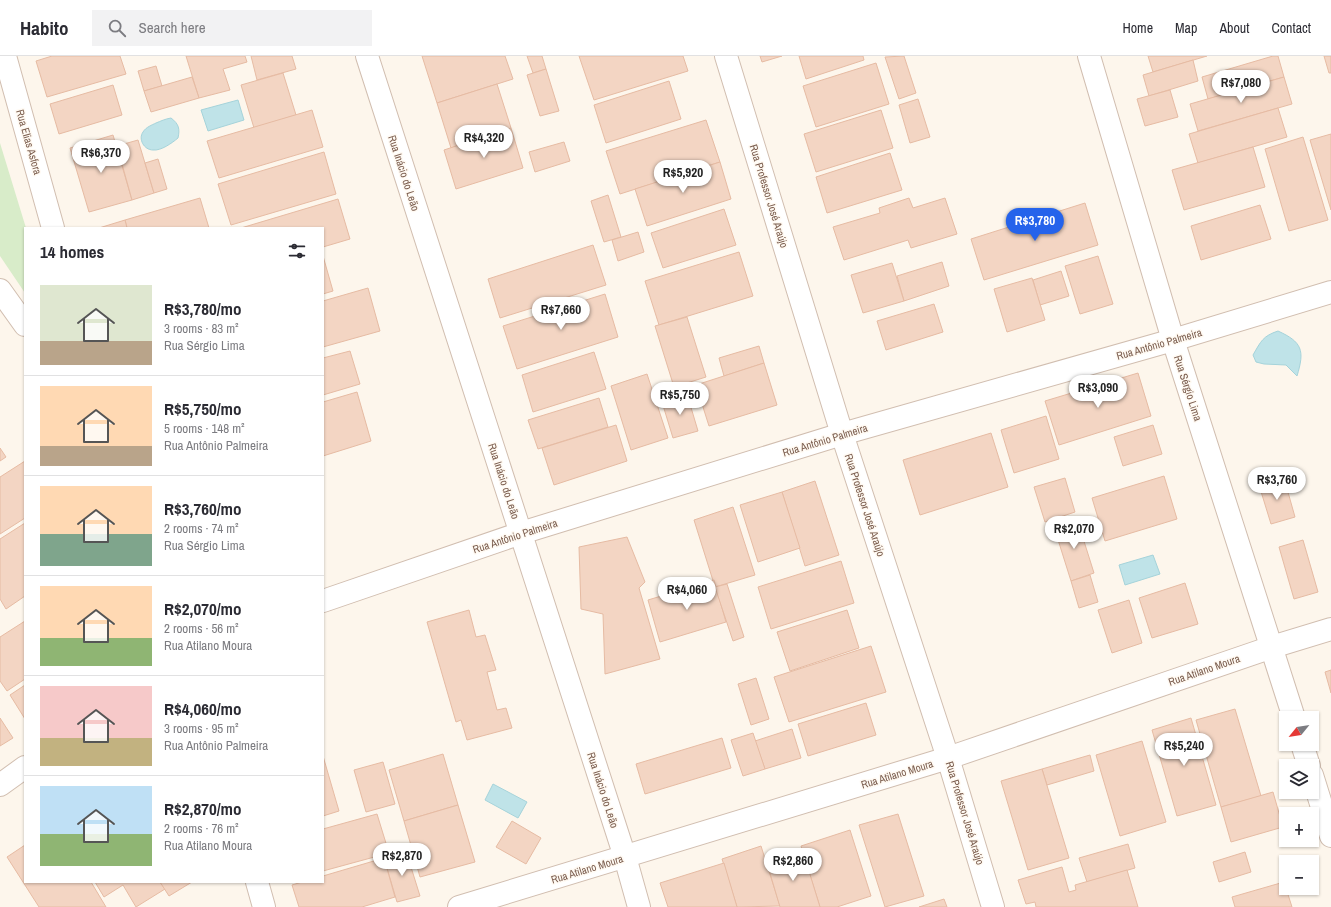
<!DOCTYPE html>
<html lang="en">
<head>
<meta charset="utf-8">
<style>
  body { margin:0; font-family:"Archivo Narrow",sans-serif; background:#f2f2f3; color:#2b2b33; height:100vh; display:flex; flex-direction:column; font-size:15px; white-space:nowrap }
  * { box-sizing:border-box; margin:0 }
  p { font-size:13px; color:#7c7c81 }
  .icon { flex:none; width:22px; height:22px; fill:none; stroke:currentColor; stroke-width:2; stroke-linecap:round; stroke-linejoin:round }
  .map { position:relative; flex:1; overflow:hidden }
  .details { position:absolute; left:24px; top:171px; width:300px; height:656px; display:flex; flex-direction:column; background:#fff; border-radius:0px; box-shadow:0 1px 3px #0004 }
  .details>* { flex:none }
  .needle { width:26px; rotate:240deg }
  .fabs { position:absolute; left:1279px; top:655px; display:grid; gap:8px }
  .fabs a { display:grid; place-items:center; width:40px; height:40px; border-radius:0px; background:#fff; box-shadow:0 1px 3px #0004; font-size:20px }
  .price { position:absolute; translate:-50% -34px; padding:0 9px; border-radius:14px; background:#fff; color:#222; font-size:13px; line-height:26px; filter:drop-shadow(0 1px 2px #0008) }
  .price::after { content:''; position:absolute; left:50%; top:24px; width:12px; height:9px; margin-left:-6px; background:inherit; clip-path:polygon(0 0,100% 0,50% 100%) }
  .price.current { background:#2563eb; color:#fff }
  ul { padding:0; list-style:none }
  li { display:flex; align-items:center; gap:12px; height:100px; padding:0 16px }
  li+li { border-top:1px solid #e1e1e2 }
  li span { display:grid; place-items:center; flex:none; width:112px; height:80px; border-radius:0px; color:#555 }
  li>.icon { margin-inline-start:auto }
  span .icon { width:48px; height:48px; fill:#fffc; stroke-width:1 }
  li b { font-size:17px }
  h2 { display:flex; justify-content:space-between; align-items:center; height:48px; padding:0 16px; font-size:17px }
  header { display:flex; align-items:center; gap:24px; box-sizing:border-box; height:56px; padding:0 20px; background:#fff; border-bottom:1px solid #e1e1e2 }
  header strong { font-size:19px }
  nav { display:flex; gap:22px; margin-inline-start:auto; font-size:14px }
  .search { width:280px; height:36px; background:#f2f2f3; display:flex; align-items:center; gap:10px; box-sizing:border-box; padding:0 14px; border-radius:0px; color:#7c7c81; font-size:15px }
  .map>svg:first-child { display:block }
</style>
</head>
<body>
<header>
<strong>Habito</strong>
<div class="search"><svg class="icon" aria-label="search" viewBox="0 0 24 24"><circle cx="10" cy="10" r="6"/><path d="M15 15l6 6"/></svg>Search here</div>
<nav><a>Home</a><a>Map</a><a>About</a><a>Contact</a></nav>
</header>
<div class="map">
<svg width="1331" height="851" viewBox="0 0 1331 851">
  <rect width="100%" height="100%" fill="#fdf6ec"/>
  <path fill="#d8ecc9" d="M 0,87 L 26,172 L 25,172 L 25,237 L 0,200 Z"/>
  <g fill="#bfe3e8" stroke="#a5d3da">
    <path d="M 238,44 L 244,64 L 208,75 L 201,54 Z"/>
    <path d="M 171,62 C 179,68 180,73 178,82 C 172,87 161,95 153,94 C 144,94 138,83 143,76 C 146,71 152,69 156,67 C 161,65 165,63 171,62 Z"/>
    <path d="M 1278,275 C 1302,286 1305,294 1297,320 L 1286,309 L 1264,308 L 1256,306 L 1253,299 C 1261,285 1263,280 1278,275 Z"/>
    <path d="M 1153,499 L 1160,518 L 1125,529 L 1119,509 Z"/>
    <path d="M 493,728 L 527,746 L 518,762 L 485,744 Z"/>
  </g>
  <g fill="#f3d5c3" stroke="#e6bba3">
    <path d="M 52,0 L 120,0 L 126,18 L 47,41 L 36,5 Z"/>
    <path d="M 186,0 L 245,0 L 247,6 L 223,13 L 230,34 L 199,42 Z"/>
    <path d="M 251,0 L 292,0 L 296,13 L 257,24 Z"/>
    <path d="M 422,0 L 505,0 L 513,23 L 437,47 Z"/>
    <path d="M 527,0 L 542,0 L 546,13 L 533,17 Z"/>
    <path d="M 579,0 L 683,0 L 688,15 L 594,44 Z"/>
    <path d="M 760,0 L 782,0 L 762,6 Z"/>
    <path d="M 799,0 L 863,0 L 864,4 L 806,23 Z"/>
    <path d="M 904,0 L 916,37 L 899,43 L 885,1 Z"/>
    <path d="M 1148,0 L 1207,0 L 1153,16 Z"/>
    <path d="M 1273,0 L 1278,0 L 1284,21 L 1208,43 L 1202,21 Z"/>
    <path d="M 1324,0 L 1331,0 L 1331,17 L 1329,17 Z"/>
    <path d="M 1193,4 L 1198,25 L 1149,40 L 1143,19 Z"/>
    <path d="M 876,7 L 889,48 L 816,71 L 803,30 Z"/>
    <path d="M 156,10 L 162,30 L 144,35 L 138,15 Z"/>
    <path d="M 546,13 L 559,55 L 540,60 L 527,19 Z"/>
    <path d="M 283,17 L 296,59 L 254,72 L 241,29 Z"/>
    <path d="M 192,21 L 199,42 L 151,56 L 144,35 Z"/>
    <path d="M 1284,21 L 1292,48 L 1198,75 L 1190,48 Z"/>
    <path d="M 669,25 L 681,63 L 606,87 L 594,49 Z"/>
    <path d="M 497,28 L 511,72 L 451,92 L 437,47 Z"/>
    <path d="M 113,29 L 122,59 L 59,78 L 50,48 Z"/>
    <path d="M 1170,34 L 1178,61 L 1145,70 L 1137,43 Z"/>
    <path d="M 918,43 L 930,81 L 910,87 L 899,49 Z"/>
    <path d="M 1278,52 L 1287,81 L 1198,107 L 1189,78 Z"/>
    <path d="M 312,54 L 323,91 L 219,122 L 207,85 Z"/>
    <path d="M 881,54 L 893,92 L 816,116 L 804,78 Z"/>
    <path d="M 706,64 L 720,106 L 620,138 L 606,95 Z"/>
    <path d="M 511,72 L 523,112 L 456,133 L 444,94 Z"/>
    <path d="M 1331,78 L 1331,154 L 1310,84 Z"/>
    <path d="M 113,79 L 132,144 L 89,156 L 70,92 Z"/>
    <path d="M 1303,81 L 1328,164 L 1289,175 L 1265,93 Z"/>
    <path d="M 138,84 L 154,137 L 132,144 L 117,90 Z"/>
    <path d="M 564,86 L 570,105 L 535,116 L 529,96 Z"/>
    <path d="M 1253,91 L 1265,131 L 1184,154 L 1172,114 Z"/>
    <path d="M 324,96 L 336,138 L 231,169 L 218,128 Z"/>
    <path d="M 890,97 L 902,134 L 827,157 L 816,121 Z"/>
    <path d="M 158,103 L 167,133 L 154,137 L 145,107 Z"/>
    <path d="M 720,106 L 731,143 L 647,170 L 635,133 Z"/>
    <path d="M 608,139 L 621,181 L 604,186 L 591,145 Z"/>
    <path d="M 200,142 L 209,172 L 127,172 L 125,164 Z"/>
    <path d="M 909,142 L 913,152 L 945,142 L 957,178 L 911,192 L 908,184 L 844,204 L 833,171 L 880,157 L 879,152 Z"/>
    <path d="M 338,143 L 350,183 L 323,191 L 323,172 L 241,172 Z"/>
    <path d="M 1085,147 L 1098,189 L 984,224 L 971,183 Z"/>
    <path d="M 1260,149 L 1271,183 L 1201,204 L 1191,170 Z"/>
    <path d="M 724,153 L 736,189 L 663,212 L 651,177 Z"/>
    <path d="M 125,164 L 127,172 L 99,172 Z"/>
    <path d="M 638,176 L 644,196 L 618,205 L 612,184 Z"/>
    <path d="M 593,189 L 606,229 L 500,262 L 488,223 Z"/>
    <path d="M 739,196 L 753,240 L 659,269 L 645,225 Z"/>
    <path d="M 323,200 L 333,235 L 323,238 Z"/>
    <path d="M 1098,200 L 1113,248 L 1080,258 L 1065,210 Z"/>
    <path d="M 942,206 L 949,230 L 904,245 L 897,220 Z"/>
    <path d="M 892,207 L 904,245 L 863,257 L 851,219 Z"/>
    <path d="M 1061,215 L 1069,240 L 1040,249 L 1033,224 Z"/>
    <path d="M 1032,222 L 1045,264 L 1007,276 L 994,233 Z"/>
    <path d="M 368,232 L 380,275 L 323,291 L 323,245 Z"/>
    <path d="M 605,238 L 618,281 L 517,313 L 503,270 Z"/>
    <path d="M 934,248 L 943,276 L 886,294 L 877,265 Z"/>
    <path d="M 687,261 L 706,321 L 674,331 L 655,270 Z"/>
    <path d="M 759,290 L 764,307 L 724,320 L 719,302 Z"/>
    <path d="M 350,295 L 360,328 L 323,339 L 323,302 Z"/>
    <path d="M 594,296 L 606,333 L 533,356 L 522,319 Z"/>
    <path d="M 764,307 L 777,349 L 709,370 L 696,329 Z"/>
    <path d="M 1138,317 L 1151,360 L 1059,389 L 1045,345 Z"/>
    <path d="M 647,318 L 668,382 L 631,394 L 611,330 Z"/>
    <path d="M 357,336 L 371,385 L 323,400 L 323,346 Z"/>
    <path d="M 687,338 L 698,375 L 673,382 L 662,346 Z"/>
    <path d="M 599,342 L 608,371 L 538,393 L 528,364 Z"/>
    <path d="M 1046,360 L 1059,403 L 1014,417 L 1001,374 Z"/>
    <path d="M 616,369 L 627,405 L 554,429 L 542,392 Z"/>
    <path d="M 1153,369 L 1162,398 L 1123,410 L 1114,381 Z"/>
    <path d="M 991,377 L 1008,431 L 920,459 L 903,404 Z"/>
    <path d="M 0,392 L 6,401 L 0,405 Z"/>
    <path d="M 25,405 L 25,462 L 0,478 L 0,421 Z"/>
    <path d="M 1164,420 L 1177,463 L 1105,485 L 1092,442 Z"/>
    <path d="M 1065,422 L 1075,456 L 1045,466 L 1034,431 Z"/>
    <path d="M 1284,422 L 1295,461 L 1271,468 L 1259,429 Z"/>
    <path d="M 815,425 L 839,499 L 805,510 L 782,436 Z"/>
    <path d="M 782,436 L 800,492 L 758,506 L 740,449 Z"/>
    <path d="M 733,451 L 755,519 L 715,531 L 694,464 Z"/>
    <path d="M 1077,463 L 1094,517 L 1071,525 L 1054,471 Z"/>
    <path d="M 25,467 L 25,540 L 6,553 L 0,543 L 0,483 Z"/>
    <path d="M 627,481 L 645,526 L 639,532 L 660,603 L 605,618 L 603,558 L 581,553 L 579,491 Z"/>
    <path d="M 1303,484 L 1318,536 L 1294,543 L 1279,491 Z"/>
    <path d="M 841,505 L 854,547 L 771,573 L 758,531 Z"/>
    <path d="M 1090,519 L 1098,546 L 1079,552 L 1071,525 Z"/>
    <path d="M 714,524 L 726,566 L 660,586 L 648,544 Z"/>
    <path d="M 1185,527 L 1198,568 L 1152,582 L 1139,542 Z"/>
    <path d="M 727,528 L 744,581 L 733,585 L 715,531 Z"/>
    <path d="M 1129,544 L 1142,587 L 1112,597 L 1098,554 Z"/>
    <path d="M 469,554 L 476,581 L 485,579 L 496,614 L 487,616 L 497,654 L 506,652 L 512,672 L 467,684 L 461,664 L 456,666 L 427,566 Z"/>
    <path d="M 847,554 L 859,592 L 790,615 L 777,576 Z"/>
    <path d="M 25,565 L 25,623 L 7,635 L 0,625 L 0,581 Z"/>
    <path d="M 871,590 L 886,636 L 789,666 L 774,621 Z"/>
    <path d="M 1331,614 L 1331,637 L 1325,616 Z"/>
    <path d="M 756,622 L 769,663 L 751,669 L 738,628 Z"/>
    <path d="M 25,629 L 25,663 L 10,639 Z"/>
    <path d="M 866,647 L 876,679 L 808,700 L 798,668 Z"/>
    <path d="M 1235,653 L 1261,740 L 1221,751 L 1196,664 Z"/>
    <path d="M 0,662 L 13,682 L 0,690 Z"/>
    <path d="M 1191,662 L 1216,749 L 1177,760 L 1152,674 Z"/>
    <path d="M 792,673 L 801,702 L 765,713 L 755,685 Z"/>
    <path d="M 753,677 L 765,713 L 743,720 L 731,684 Z"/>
    <path d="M 722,682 L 731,712 L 645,738 L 636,708 Z"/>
    <path d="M 1142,685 L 1166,766 L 1120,780 L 1096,699 Z"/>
    <path d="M 443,698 L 458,749 L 404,765 L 389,714 Z"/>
    <path d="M 1090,699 L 1094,715 L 1047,729 L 1042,713 Z"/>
    <path d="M 323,700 L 339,755 L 323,760 Z"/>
    <path d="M 383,706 L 395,748 L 366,756 L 354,714 Z"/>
    <path d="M 1042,713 L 1069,802 L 1028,814 L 1001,725 Z"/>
    <path d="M 1273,736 L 1283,771 L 1231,786 L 1221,751 Z"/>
    <path d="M 458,749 L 475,806 L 420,821 L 404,765 Z"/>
    <path d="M 377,758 L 389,797 L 323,815 L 323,773 Z"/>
    <path d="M 898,758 L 924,840 L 885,851 L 859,769 Z"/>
    <path d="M 512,765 L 541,782 L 526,808 L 496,791 Z"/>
    <path d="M 850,774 L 871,840 L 837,851 L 820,851 L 801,790 Z"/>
    <path d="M 1128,788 L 1135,812 L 1087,826 L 1079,802 Z"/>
    <path d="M 25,789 L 25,826 L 91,826 L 106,851 L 39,851 L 7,801 Z"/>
    <path d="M 761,790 L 780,850 L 737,851 L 722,803 Z"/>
    <path d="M 406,795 L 420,840 L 397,846 L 384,802 Z"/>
    <path d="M 803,796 L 820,851 L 780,851 L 767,807 Z"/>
    <path d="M 1245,796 L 1251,816 L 1219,826 L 1213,806 Z"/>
    <path d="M 384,802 L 395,841 L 362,851 L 299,851 L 292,829 L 302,826 L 323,826 L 323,820 Z"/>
    <path d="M 724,807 L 737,851 L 668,851 L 660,827 Z"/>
    <path d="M 1062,811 L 1069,836 L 1076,834 L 1075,829 L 1127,814 L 1138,851 L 1036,851 L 1035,846 L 1026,848 L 1018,824 Z"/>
    <path d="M 95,826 L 160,826 L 165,833 L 136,851 L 123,829 L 104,841 Z"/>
    <path d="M 160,826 L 192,826 L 169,840 Z"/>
    <path d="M 1284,826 L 1292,851 L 1235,851 L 1232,841 Z"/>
    <path d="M 944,843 L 947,851 L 919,851 Z"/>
  </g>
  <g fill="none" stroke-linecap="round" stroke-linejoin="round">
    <defs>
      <g id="minor">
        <path d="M 367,0 L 625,801 L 639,851"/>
        <path d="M 726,0 L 842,378 L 948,702 L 993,851"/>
        <path d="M 1089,0 L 1173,284 L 1294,662"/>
        <path d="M 0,234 L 25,269"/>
        <path d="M 323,545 L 521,477 L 842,378 L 1173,284 L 1331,236"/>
        <path d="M 1302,688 L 1309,710"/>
        <path d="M 1312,719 L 1331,780"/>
        <path d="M 0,729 L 25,711"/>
        <path d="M 459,851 L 948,702 L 1272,591 L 1331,573"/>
      </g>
      <g id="tertiary">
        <path d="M 5,0 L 53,172"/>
        <path d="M 257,826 L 264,851"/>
      </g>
    </defs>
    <use href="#minor" stroke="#d1beb0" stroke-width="24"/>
    <use href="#tertiary" stroke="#d1beb0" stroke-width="24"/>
    <use href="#minor" stroke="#fff" stroke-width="22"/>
    <use href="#tertiary" stroke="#fff" stroke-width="22"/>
  </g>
  <g text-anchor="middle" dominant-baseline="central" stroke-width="3" stroke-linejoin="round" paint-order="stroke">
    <g font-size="11" fill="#7a5c4d" stroke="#fffaf3">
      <text transform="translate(29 86) rotate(74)">Rua Elias Asfora</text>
      <text transform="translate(404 117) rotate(72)">Rua Inácio do Leão</text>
      <text transform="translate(769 140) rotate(73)">Rua Professor José Araújo</text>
      <text transform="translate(1159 288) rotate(-16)">Rua Antônio Palmeira</text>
      <text transform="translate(1188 332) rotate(72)">Rua Sérgio Lima</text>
      <text transform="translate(825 384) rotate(-17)">Rua Antônio Palmeira</text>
      <text transform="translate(504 425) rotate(72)">Rua Inácio do Leão</text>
      <text transform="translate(865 449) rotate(72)">Rua Professor José Araújo</text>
      <text transform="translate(515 480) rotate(-18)">Rua Antônio Palmeira</text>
      <text transform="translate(1204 614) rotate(-19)">Rua Atilano Moura</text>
      <text transform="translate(897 718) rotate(-17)">Rua Atilano Moura</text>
      <text transform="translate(603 734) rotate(72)">Rua Inácio do Leão</text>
      <text transform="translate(965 757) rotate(73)">Rua Professor José Araújo</text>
      <text transform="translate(587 813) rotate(-17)">Rua Atilano Moura</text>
    </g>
  </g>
</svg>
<div class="fabs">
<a><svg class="needle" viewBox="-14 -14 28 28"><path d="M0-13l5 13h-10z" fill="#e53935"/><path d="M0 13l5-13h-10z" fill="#7c7c81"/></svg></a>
<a><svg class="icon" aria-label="layers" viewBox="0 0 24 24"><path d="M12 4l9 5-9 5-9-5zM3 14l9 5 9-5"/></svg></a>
<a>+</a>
<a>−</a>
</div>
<b class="price" style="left:1241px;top:48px">R$7,080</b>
<b class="price" style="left:484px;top:103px">R$4,320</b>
<b class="price" style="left:101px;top:118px">R$6,370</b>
<b class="price" style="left:683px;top:138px">R$5,920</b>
<b class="price current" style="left:1035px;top:186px">R$3,780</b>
<b class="price" style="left:561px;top:275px">R$7,660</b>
<b class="price" style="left:1098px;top:353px">R$3,090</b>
<b class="price" style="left:680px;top:360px">R$5,750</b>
<b class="price" style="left:1277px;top:445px">R$3,760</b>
<b class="price" style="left:1074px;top:494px">R$2,070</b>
<b class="price" style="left:687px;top:555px">R$4,060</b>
<b class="price" style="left:1184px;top:711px">R$5,240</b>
<b class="price" style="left:402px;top:821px">R$2,870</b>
<b class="price" style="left:793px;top:826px">R$2,860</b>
<section class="details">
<h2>14 homes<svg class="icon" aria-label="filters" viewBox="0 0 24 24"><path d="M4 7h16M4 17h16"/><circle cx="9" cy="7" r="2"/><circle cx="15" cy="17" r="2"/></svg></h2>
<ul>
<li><span style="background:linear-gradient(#dfe7d0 70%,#b9a48a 0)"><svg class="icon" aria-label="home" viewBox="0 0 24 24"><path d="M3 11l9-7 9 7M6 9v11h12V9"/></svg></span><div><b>R$3,780/mo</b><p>3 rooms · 83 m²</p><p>Rua Sérgio Lima</p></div></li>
<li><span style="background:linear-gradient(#ffd9b3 75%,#b9a48a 0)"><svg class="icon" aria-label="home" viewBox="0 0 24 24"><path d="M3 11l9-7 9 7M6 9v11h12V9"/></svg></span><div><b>R$5,750/mo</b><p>5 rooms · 148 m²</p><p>Rua Antônio Palmeira</p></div></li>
<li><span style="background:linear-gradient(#ffd9b3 60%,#7fa58c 0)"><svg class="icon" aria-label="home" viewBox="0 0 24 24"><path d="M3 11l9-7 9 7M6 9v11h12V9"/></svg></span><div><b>R$3,760/mo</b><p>2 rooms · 74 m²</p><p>Rua Sérgio Lima</p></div></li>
<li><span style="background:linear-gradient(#ffd9b3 65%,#8fb573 0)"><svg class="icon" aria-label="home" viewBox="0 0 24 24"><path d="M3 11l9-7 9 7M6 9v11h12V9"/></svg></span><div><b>R$2,070/mo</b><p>2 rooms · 56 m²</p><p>Rua Atilano Moura</p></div></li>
<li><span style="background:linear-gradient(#f6c9c9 65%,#c2b280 0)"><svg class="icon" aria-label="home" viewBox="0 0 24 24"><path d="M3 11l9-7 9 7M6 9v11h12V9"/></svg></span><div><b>R$4,060/mo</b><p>3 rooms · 95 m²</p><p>Rua Antônio Palmeira</p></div></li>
<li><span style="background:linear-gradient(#bfe0f5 60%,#8fb573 0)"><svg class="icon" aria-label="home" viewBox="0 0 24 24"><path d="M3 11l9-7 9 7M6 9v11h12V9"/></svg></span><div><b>R$2,870/mo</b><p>2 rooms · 76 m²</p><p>Rua Atilano Moura</p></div></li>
</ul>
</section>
</div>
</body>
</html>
